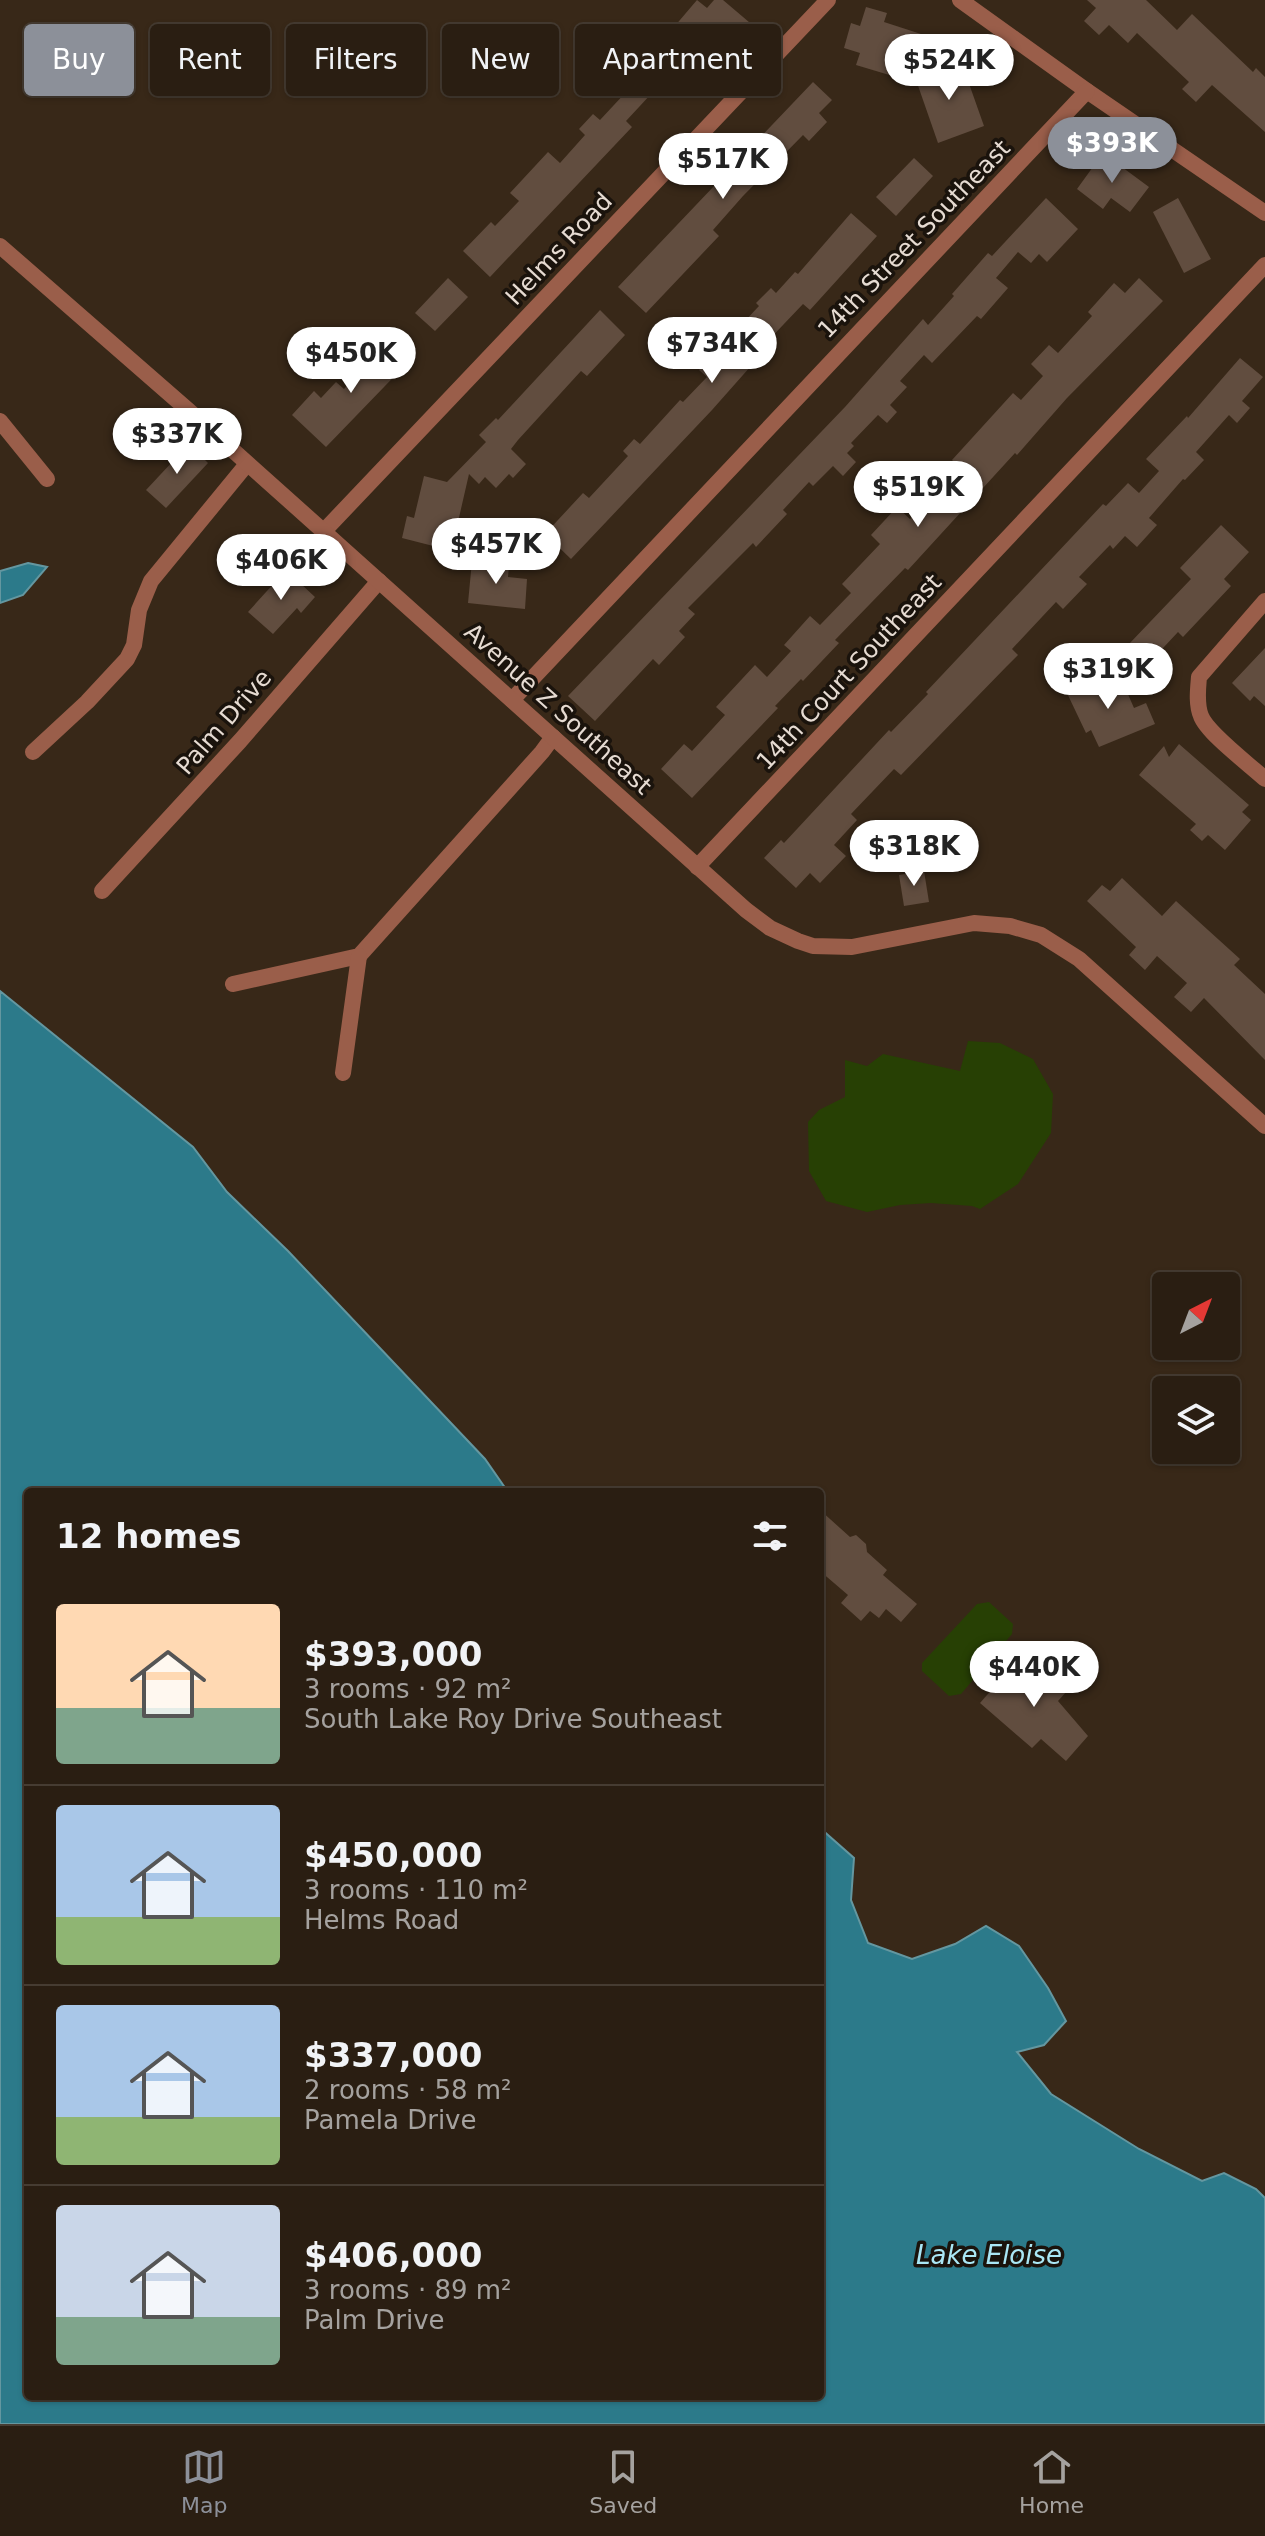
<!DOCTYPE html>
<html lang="en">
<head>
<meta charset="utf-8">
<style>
  body { margin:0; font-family:"DejaVu Sans",sans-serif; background:#362b20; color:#f1f3f6; height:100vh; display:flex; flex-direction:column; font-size:30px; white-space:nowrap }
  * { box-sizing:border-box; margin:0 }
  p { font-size:26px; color:#a5a29f }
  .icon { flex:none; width:44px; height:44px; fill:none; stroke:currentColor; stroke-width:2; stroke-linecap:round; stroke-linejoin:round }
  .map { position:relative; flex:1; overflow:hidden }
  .side { position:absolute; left:24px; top:1488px; width:800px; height:912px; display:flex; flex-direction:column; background:#2a1e12; border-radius:8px; box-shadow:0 2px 6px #0004,0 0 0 2px #463c32 }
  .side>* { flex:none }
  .guide { position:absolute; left:24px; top:24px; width:800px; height:72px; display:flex; gap:16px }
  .needle { width:52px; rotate:42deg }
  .buttons { position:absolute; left:1152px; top:1272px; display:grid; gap:16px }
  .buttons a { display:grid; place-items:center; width:88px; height:88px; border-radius:8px; background:#2a1e12; box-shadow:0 2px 6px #0004,0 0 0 2px #463c32; font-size:40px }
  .price { position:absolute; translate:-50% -68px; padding:0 18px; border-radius:28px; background:#fff; color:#222; font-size:26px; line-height:52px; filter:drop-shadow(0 2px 4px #0008) }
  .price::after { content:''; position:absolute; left:50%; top:48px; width:24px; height:18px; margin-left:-12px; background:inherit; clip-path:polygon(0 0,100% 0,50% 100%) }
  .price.on { background:#8c9099; color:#fff }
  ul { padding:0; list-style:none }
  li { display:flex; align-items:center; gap:24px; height:200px; padding:0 32px }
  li+li { border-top:2px solid #463c32 }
  li span { display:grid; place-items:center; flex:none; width:224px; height:160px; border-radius:8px; color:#555 }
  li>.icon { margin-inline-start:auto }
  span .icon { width:96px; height:96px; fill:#fffc; stroke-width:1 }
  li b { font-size:34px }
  h2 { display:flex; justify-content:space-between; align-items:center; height:96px; padding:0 32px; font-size:34px }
  .chip { padding:0 28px; border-radius:8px; background:#2a1e12; box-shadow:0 2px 6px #0004,0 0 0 2px #463c32; font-size:28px; line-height:72px }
  .chip.on { background:#8c9099; color:#fff }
  .menu { display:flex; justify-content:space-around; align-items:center; height:112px; border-top:2px solid #463c32; background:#2a1e12; font-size:22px; color:#a5a29f }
  .menu a { display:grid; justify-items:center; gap:4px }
  .menu .on { color:#8c9099 }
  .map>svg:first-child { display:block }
</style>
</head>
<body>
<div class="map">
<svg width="1265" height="2424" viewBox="0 0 1265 2424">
  <rect width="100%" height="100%" fill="#382818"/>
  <g fill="#274004">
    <path d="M 968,1041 L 1000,1043 L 1033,1059 L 1053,1094 L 1051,1133 L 1018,1184 L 980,1209 L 972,1206 L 931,1203 L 900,1205 L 867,1212 L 826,1201 L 809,1171 L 808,1122 L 819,1110 L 845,1097 L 845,1060 L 867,1066 L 883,1054 L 960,1071 Z"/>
    <path d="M 989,1602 L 1013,1624 L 1012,1634 L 961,1694 L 949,1696 L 922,1671 L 922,1663 L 977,1604 Z"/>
  </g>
  <g fill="#2c7a8a" stroke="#6497a0" stroke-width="2">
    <path d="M 28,563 L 47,567 L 23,595 L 0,603 L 0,571 Z"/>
    <path d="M 0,991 L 193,1147 L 227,1192 L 288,1251 L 485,1459 L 508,1492 L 28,1492 L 28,2396 L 820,2396 L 820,1828 L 854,1858 L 851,1900 L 868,1943 L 912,1959 L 955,1944 L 986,1926 L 1019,1946 L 1048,1988 L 1066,2021 L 1044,2045 L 1017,2052 L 1051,2094 L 1139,2149 L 1202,2181 L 1224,2173 L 1256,2189 L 1265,2198 L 1265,2424 L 0,2424 Z"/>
  </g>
  <g fill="#614d3f">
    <path d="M 697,0 L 707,8 L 714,0 L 723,0 L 756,28 L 743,43 L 730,32 L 717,47 L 712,43 L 673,86 L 665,79 L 626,121 L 632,127 L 490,277 L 463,251 L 491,222 L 495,226 L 519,201 L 510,193 L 548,152 L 560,163 L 585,135 L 579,129 L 593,114 L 600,120 L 627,91 L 615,79 L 639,54 L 629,45 L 639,33 L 662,54 L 681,33 L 674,27 Z"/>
    <path d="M 1087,0 L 1146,0 L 1177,30 L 1192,14 L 1253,72 L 1256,68 L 1265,77 L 1265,132 L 1212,85 L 1196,102 L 1182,89 L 1189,82 L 1137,33 L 1128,43 L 1109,25 L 1099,35 L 1084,21 L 1096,8 Z"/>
    <path d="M 866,7 L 887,13 L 884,22 L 921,34 L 906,80 L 856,65 L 860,53 L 844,48 L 851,23 L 860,26 Z"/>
    <path d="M 961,61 L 984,126 L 938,143 L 915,77 Z"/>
    <path d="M 813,82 L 832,100 L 819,113 L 827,122 L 809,141 L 803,135 L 743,196 L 713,230 L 719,236 L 646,313 L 618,287 Z"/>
    <path d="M 1103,153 L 1149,187 L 1130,212 L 1111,198 L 1103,209 L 1077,189 Z"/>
    <path d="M 914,158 L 933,176 L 896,216 L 876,197 Z"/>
    <path d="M 1046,198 L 1078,229 L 1047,262 L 1039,254 L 1031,263 L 1018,252 L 996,278 L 1008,288 L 981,319 L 977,316 L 932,363 L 924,355 L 900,381 L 907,387 L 890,405 L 897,412 L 887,423 L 878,415 L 851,443 L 854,446 L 847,453 L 856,462 L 843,476 L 833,466 L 813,486 L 809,482 L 783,510 L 787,514 L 756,547 L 753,543 L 688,608 L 695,614 L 679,631 L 685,637 L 659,665 L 653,659 L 595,721 L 568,696 L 845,407 L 923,319 L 928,325 L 954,296 L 952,294 L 988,253 L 992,256 Z"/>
    <path d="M 1178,198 L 1211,259 L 1184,273 L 1153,212 Z"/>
    <path d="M 851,213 L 877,236 L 810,310 L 803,304 L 763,346 L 766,349 L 712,410 L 571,559 L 545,534 L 583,493 L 589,498 L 628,456 L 623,451 L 634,439 L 640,444 L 680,400 L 683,402 L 707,377 L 699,370 L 759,306 L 756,303 L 771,288 L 776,293 L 795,272 L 798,274 Z"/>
    <path d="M 448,278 L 468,297 L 435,331 L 415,313 Z"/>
    <path d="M 1139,278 L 1163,301 L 1067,398 L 1017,455 L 1015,453 L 908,570 L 905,568 L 835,640 L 839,643 L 803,681 L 801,679 L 775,706 L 778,708 L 692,798 L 661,769 L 684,744 L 692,751 L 725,715 L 716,707 L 755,665 L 767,677 L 791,651 L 784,645 L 810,616 L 820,625 L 851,593 L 842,584 L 880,544 L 871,535 L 897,507 L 910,519 L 960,468 L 952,460 L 1013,393 L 1021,400 L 1043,376 L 1031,364 L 1049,345 L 1058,353 L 1092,316 L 1088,312 L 1114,283 L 1125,293 Z"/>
    <path d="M 600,310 L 625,335 L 587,376 L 581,371 L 518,440 L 511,449 L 526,464 L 513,478 L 509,474 L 496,488 L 485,477 L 479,484 L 469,474 L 455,535 L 444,533 L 441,548 L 402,538 L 407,516 L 414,518 L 424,476 L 447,482 L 486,442 L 479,435 L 496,418 L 498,420 Z"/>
    <path d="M 392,337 L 413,357 L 326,447 L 292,415 L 314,391 L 321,398 L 336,382 L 344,389 Z"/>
    <path d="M 1240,358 L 1263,377 L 1242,401 L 1250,408 L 1237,423 L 1229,415 L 1196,452 L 1204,460 L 1185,480 L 1183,479 L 1149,518 L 1157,525 L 1137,547 L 1125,536 L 1113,549 L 1110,545 L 1079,577 L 1087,584 L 1063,609 L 1056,602 L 1012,649 L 1018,655 L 1007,666 L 901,775 L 894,769 L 851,814 L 857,820 L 834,845 L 846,856 L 820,883 L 810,873 L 796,888 L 764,858 L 781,840 L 784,843 L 889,730 L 891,732 L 928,694 L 926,692 L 1103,504 L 1106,506 L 1128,483 L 1139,493 L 1159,471 L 1146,459 L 1187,416 L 1188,418 Z"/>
    <path d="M 189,444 L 208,463 L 166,508 L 146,490 Z"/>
    <path d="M 1221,525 L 1249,552 L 1224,579 L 1231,586 L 1183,637 L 1178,632 L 1149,663 L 1129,644 L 1191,579 L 1180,568 Z"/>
    <path d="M 472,561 L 509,565 L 508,577 L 527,579 L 525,609 L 468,603 Z"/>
    <path d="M 286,570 L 315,597 L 301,613 L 297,608 L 273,634 L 248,612 Z"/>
    <path d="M 1265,648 L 1265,706 L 1254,696 L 1250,701 L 1232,683 Z"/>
    <path d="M 1120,676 L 1134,708 L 1146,703 L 1155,724 L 1099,747 L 1091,730 L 1086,733 L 1066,691 L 1091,679 L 1095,688 Z"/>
    <path d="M 1179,744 L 1249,805 L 1242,812 L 1251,820 L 1225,850 L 1208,835 L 1202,841 L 1190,830 L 1196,824 L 1139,775 L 1164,746 L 1169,757 Z"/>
    <path d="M 924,871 L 929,902 L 904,906 L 899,875 Z"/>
    <path d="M 1122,878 L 1162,916 L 1176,901 L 1240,959 L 1234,965 L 1265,994 L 1265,1060 L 1204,998 L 1191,1012 L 1174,997 L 1187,983 L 1157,956 L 1145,970 L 1129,955 L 1136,947 L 1087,901 L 1102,885 L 1110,891 Z"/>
    <path d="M 820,1510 L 850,1537 L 856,1535 L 866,1544 L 867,1552 L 887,1570 L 883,1575 L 917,1604 L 901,1622 L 886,1609 L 879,1618 L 870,1611 L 861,1621 L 841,1603 L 848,1595 L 820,1571 Z"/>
    <path d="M 1021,1658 L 1049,1682 L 1053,1678 L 1067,1691 L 1058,1701 L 1088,1736 L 1066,1761 L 1041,1739 L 1032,1748 L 980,1703 L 994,1687 L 989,1682 L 1001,1668 L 1006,1673 Z"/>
  </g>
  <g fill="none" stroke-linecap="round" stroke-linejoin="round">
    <g stroke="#9a5e4a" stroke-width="16">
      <path d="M 960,0 L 1087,91 L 1265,213"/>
      <path d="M 0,421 L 47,479"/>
      <path d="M 324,531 L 828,0"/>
      <path d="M 1265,601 L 1199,677 C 1198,689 1196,704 1201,716 C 1207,733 1250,765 1265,779"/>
      <path d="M 512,700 L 1087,91"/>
      <path d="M 33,752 L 87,702 L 127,659 L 134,645 L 139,610 L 151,581 L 247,464"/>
      <path d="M 697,867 L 1265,265"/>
      <path d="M 102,891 L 240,741 L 379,581"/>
      <path d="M 233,984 L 359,956 L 542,752 L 553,737"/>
      <path d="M 343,1073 L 359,956"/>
    </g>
    <path stroke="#9a5e4a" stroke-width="16" d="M 0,246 L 188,410 L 746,910 L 770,928 L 798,941 L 813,946 L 852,947 L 974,923 L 1010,926 L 1041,935 L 1079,959 L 1265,1126"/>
  </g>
  <g text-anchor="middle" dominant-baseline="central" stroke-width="7" stroke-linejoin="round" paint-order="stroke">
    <g font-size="24" fill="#e6dbd2" stroke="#1a130c">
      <text transform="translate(914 239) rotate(-46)">14th Street Southeast</text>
      <text transform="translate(559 249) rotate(-47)">Helms Road</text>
      <text transform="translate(849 672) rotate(-47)">14th Court Southeast</text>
      <text transform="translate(558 709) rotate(42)">Avenue Z Southeast</text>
      <text transform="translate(224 722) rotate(-49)">Palm Drive</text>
    </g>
    <g font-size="26" font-style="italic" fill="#aae7f5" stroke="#1a130c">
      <text x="989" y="2255">Lake Eloise</text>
    </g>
  </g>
</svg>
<div class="buttons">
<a><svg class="needle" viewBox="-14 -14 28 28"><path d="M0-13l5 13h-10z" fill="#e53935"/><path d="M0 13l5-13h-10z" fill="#a5a29f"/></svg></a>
<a><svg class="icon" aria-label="layers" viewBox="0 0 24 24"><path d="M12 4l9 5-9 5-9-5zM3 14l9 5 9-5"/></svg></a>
</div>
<b class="price" style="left:949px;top:102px">$524K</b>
<b class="price on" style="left:1112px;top:185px">$393K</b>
<b class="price" style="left:723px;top:201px">$517K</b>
<b class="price" style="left:712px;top:385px">$734K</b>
<b class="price" style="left:351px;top:395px">$450K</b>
<b class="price" style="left:177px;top:476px">$337K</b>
<b class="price" style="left:918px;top:529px">$519K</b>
<b class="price" style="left:496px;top:586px">$457K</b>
<b class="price" style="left:281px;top:602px">$406K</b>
<b class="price" style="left:1108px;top:711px">$319K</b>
<b class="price" style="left:914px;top:888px">$318K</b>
<b class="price" style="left:1034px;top:1709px">$440K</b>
<div class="guide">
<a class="chip on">Buy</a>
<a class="chip">Rent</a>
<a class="chip">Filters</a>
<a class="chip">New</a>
<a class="chip">Apartment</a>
</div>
<section class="side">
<h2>12 homes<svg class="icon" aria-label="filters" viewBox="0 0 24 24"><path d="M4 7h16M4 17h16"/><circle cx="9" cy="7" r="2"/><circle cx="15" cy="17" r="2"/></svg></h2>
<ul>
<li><span style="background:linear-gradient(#ffd9b3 65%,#7fa58c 0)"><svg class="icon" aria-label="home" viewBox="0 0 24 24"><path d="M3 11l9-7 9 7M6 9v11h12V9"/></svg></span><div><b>$393,000</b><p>3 rooms · 92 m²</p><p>South Lake Roy Drive Southeast</p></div></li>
<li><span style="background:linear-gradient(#a9c7e8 70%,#8fb573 0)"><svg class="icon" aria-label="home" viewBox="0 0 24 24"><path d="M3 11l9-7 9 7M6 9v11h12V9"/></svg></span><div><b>$450,000</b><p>3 rooms · 110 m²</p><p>Helms Road</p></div></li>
<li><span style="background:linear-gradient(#a9c7e8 70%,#8fb573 0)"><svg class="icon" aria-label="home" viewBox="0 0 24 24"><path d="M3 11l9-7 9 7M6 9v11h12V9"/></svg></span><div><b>$337,000</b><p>2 rooms · 58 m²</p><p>Pamela Drive</p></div></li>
<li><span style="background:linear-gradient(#c9d6e8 70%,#7fa58c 0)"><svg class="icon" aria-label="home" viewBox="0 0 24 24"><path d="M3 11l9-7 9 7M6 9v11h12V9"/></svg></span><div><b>$406,000</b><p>3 rooms · 89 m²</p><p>Palm Drive</p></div></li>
</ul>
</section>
</div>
<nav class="menu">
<a class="on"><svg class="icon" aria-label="map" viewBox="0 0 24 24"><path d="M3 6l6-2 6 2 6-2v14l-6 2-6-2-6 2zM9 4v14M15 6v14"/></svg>Map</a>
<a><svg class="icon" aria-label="saved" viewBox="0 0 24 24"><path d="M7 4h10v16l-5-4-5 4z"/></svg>Saved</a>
<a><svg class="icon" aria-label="home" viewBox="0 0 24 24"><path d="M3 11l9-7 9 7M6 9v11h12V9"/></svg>Home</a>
</nav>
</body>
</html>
